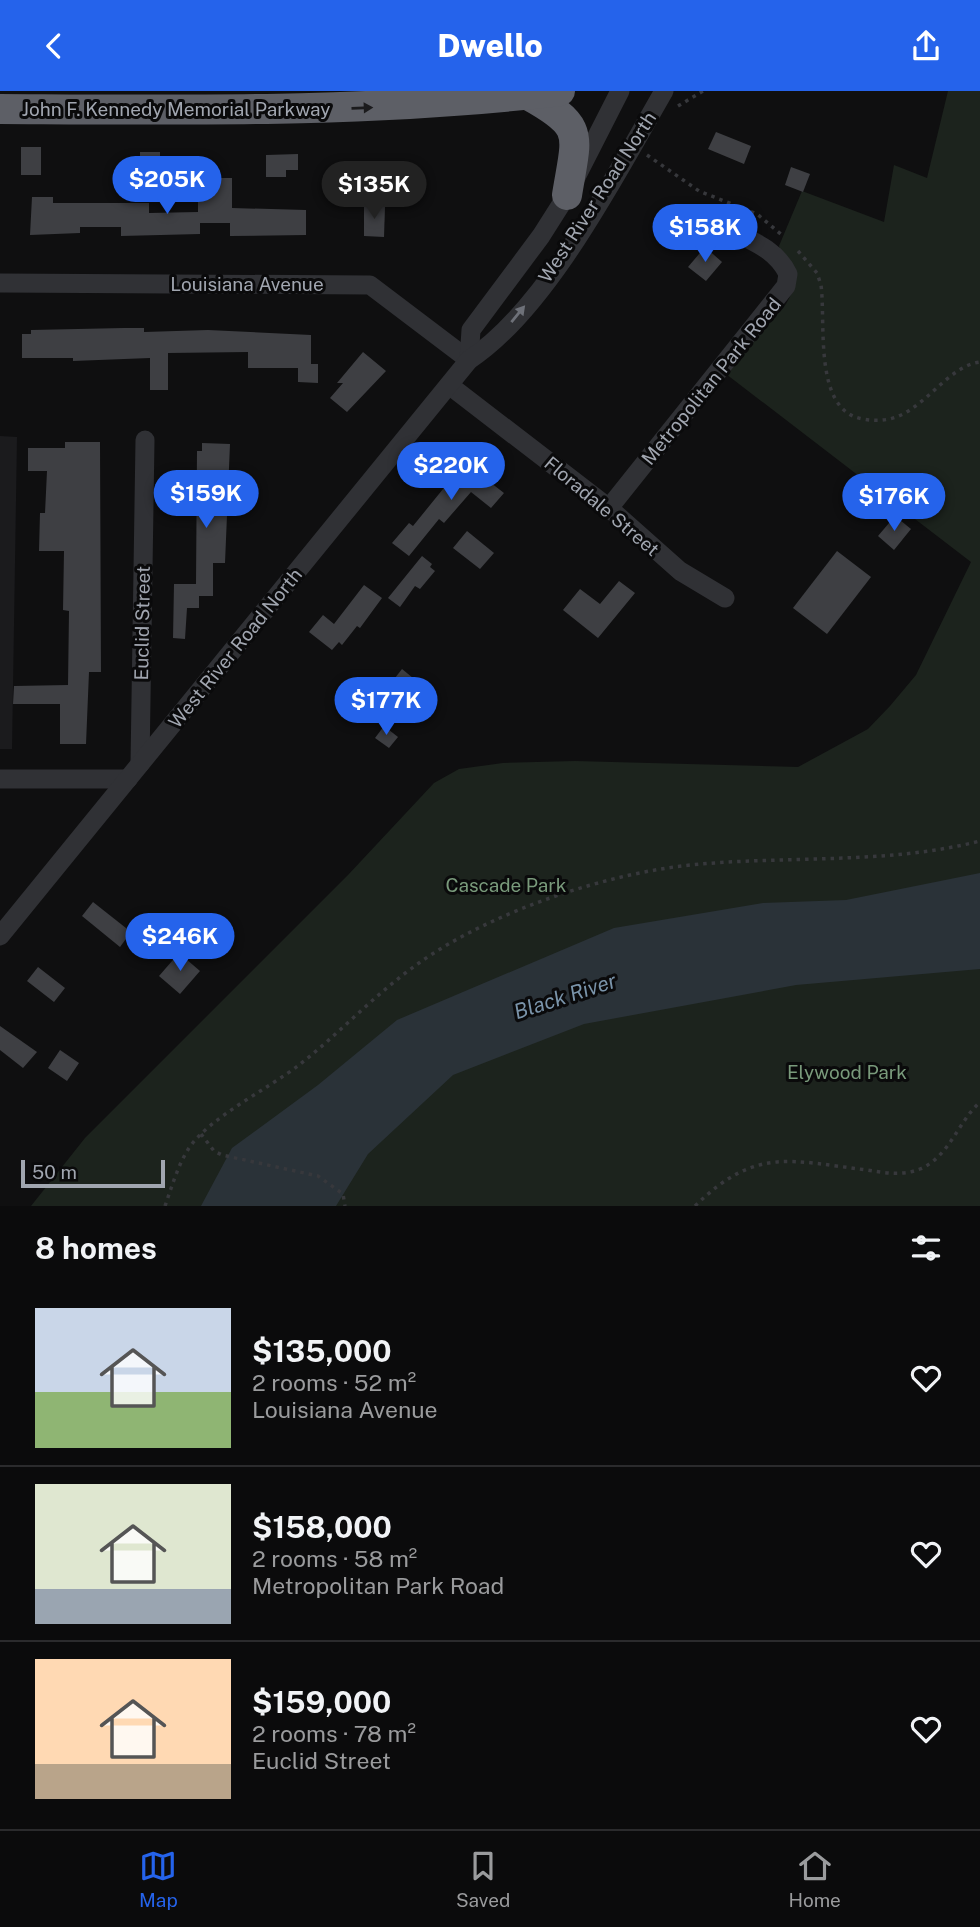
<!DOCTYPE html>
<html lang="en">
<head>
<meta charset="utf-8">
<style>
  body { margin:0; font-family:"Public Sans",sans-serif; background:#19191a; color:#f1f3f6; height:100vh; display:flex; flex-direction:column; font-size:26px; white-space:nowrap }
  * { box-sizing:border-box; margin:0 }
  p { font-size:23px; color:#9a9b9d }
  .icon { flex:none; width:38px; height:38px; fill:none; stroke:currentColor; stroke-width:2; stroke-linecap:round; stroke-linejoin:round }
  .map { position:relative; height:1115px; overflow:hidden }
  .drawer { display:flex; flex-direction:column; background:#0b0b0c; flex:1 }
  .drawer>* { flex:none }
  .scale { position:absolute; left:21px; bottom:18px; width:144px; box-sizing:border-box; padding-left:7px; border:4px solid #a1a6b0; border-top:0; font-size:19px; line-height:24px; white-space:nowrap; color:#a1a6b0; -webkit-text-stroke:5px #0a0a0b; paint-order:stroke }
  .price { position:absolute; translate:-50% -60px; padding:0 16px; border-radius:24px; background:#2563eb; color:#fff; font-size:23px; line-height:46px; filter:drop-shadow(0 2px 4px #0008) }
  .price::after { content:''; position:absolute; left:50%; top:42px; width:21px; height:16px; margin-left:-10px; background:inherit; clip-path:polygon(0 0,100% 0,50% 100%) }
  .price.selected { background:#222; color:#fff }
  ul { padding:0; list-style:none }
  li { display:flex; align-items:center; gap:21px; height:175px; padding:0 35px }
  li+li { border-top:2px solid #2b2b2d }
  li span { display:grid; place-items:center; flex:none; width:196px; height:140px; border-radius:0px; color:#555 }
  li>.icon { margin-inline-start:auto }
  span .icon { width:84px; height:84px; fill:#fffc; stroke-width:1 }
  li b { font-size:30px }
  h2 { display:flex; justify-content:space-between; align-items:center; height:84px; padding:0 35px; font-size:30px }
  header { display:flex; justify-content:space-between; align-items:center; height:91px; padding:0 35px; background:#2563eb; color:#fff; font-size:32px; font-weight:800 }
  .dock { display:flex; justify-content:space-around; align-items:center; height:98px; border-top:2px solid #2b2b2d; background:#0b0b0c; font-size:19px; color:#9a9b9d }
  .dock a { display:grid; justify-items:center; gap:4px }
  .dock .selected { color:#2563eb }
  .map>svg:first-child { display:block }
</style>
</head>
<body>
<header><svg class="icon" aria-label="back" viewBox="0 0 24 24"><path d="M15 5l-7 7 7 7"/></svg>Dwello<svg class="icon" aria-label="share" viewBox="0 0 24 24"><path d="M12 15V3M7 8l5-5 5 5M5 13v7h14v-7"/></svg></header>
<div class="map">
<svg width="980" height="1115" viewBox="0 0 980 1115">
  <rect width="100%" height="100%" fill="#0f0f10"/>
  <path fill="#1b1b1d" d="M 0,345 L 17,346 L 12,658 L 0,658 Z"/>
  <path fill="#1c231d" d="M 948,0 L 980,0 L 980,1115 L 31,1115 L 85,1047 L 348,784 L 434,692 L 459,678 L 503,672 L 575,670 L 798,676 L 868,638 L 890,615 L 916,584 L 971,471 L 726,283 L 786,213 L 793,200 L 779,155 L 802,100 L 884,131 L 894,74 L 927,87 Z"/>
  <path fill="#2a3238" d="M 980,782 L 980,878 L 796,894 L 584,933 L 453,984 L 368,1063 L 336,1115 L 201,1115 L 232,1057 L 318,994 L 397,929 L 614,837 L 763,812 L 846,809 Z"/>
  <g fill="#3e3f43">
    <path d="M 716,41 L 751,55 L 744,73 L 708,58 Z"/>
    <rect x="21" y="56" width="20" height="28"/>
    <rect x="140" y="61" width="20" height="28"/>
    <path d="M 298,63 L 298,79 L 286,79 L 286,86 L 266,86 L 266,64 Z"/>
    <path d="M 791,76 L 810,83 L 803,101 L 785,94 Z"/>
    <path d="M 198,87 L 232,87 L 232,117 L 306,119 L 306,144 L 230,145 L 230,132 L 200,132 L 200,143 L 121,145 L 121,136 L 80,136 L 80,142 L 30,144 L 32,106 L 53,106 L 53,112 L 149,112 L 149,122 L 198,121 Z"/>
    <path d="M 364,115 L 385,116 L 384,146 L 364,145 Z"/>
    <path d="M 705,156 L 722,171 L 706,190 L 688,176 Z"/>
    <path d="M 124,237 L 144,237 L 144,241 L 208,239 L 311,244 L 311,273 L 318,273 L 318,292 L 298,291 L 298,277 L 248,277 L 248,261 L 168,262 L 168,299 L 150,299 L 150,267 L 73,270 L 73,267 L 22,267 L 22,243 L 31,243 L 31,239 Z"/>
    <path d="M 363,261 L 386,280 L 347,321 L 330,307 L 343,292 L 337,292 Z"/>
    <path d="M 65,351 L 100,351 L 101,581 L 89,581 L 86,653 L 60,653 L 60,613 L 13,613 L 14,595 L 68,594 L 69,520 L 63,519 L 64,460 L 39,460 L 40,422 L 45,422 L 47,380 L 28,380 L 28,357 L 65,357 Z"/>
    <path d="M 202,352 L 230,353 L 225,472 L 213,472 L 213,505 L 199,505 L 199,517 L 187,517 L 185,548 L 173,547 L 174,493 L 196,493 L 197,360 L 202,360 Z"/>
    <path d="M 473,361 L 490,375 L 482,385 L 504,402 L 491,417 L 471,401 L 444,432 L 439,428 L 409,465 L 392,452 L 409,432 L 413,435 Z"/>
    <path d="M 895,425 L 911,438 L 894,459 L 878,445 Z"/>
    <path d="M 467,440 L 494,462 L 480,478 L 453,457 Z"/>
    <path d="M 837,460 L 871,486 L 827,543 L 793,517 Z"/>
    <path d="M 422,465 L 432,473 L 430,476 L 435,480 L 420,498 L 415,495 L 400,516 L 388,507 Z"/>
    <path d="M 619,490 L 635,502 L 598,547 L 563,519 L 580,498 L 600,513 Z"/>
    <path d="M 364,494 L 382,507 L 360,537 L 357,535 L 342,554 L 339,551 L 332,559 L 309,541 L 323,524 L 334,533 Z"/>
    <path d="M 402,578 L 424,596 L 410,614 L 388,596 Z"/>
    <path d="M 384,635 L 398,646 L 389,657 L 375,647 Z"/>
    <path d="M 93,811 L 131,841 L 120,856 L 82,825 Z"/>
    <path d="M 179,862 L 200,880 L 180,903 L 159,885 Z"/>
    <path d="M 38,876 L 65,897 L 54,911 L 27,890 Z"/>
    <path d="M 0,935 L 37,961 L 23,977 L 0,959 Z"/>
    <path d="M 60,959 L 79,972 L 67,990 L 48,977 Z"/>
  </g>
  <g fill="none" stroke-linecap="round" stroke-linejoin="round">
    <g stroke="#37383c" stroke-width="3.5" stroke-dasharray="3.5 5" stroke-linecap="butt">
      <path d="M 678,15 L 703,0"/>
      <path d="M 647,64 L 699,100 L 757,123 L 783,145"/>
      <path d="M 798,160 L 817,182 L 821,194 C 826,233 813,320 863,328 C 885,332 901,327 918,313 C 937,299 956,274 980,271"/>
      <path d="M 201,1043 L 214,1060 L 222,1064 L 318,1085 L 343,1103 L 345,1115"/>
      <path d="M 165,1115 C 172,1095 178,1074 189,1057 C 210,1026 268,998 299,974 C 340,942 376,902 419,872 C 492,820 612,780 701,773 C 793,765 890,773 980,750"/>
      <path d="M 695,1115 C 756,1055 791,1070 867,1079 C 885,1082 903,1085 920,1078 C 949,1066 958,1031 980,1011"/>
    </g>
    <g stroke="#303135" stroke-width="19">
      <path d="M 0,192 L 370,194 L 469,269"/>
      <path d="M 469,269 L 471,239 L 541,145 L 567,104 L 620,0"/>
      <path d="M 449,294 L 609,417 L 680,480 L 725,507"/>
      <path d="M 609,417 L 786,195 L 788,183 C 777,160 755,151 734,141"/>
      <path d="M 140,673 L 145,349"/>
      <path d="M 0,688 L 128,688"/>
      <path d="M 0,845 L 469,269 C 547,218 617,81 664,0"/>
    </g>
    <g stroke="#5d5f66" stroke-width="30">
      <path d="M 528,4 C 586,36 577,42 567,104"/>
      <path d="M 0,18 C 187,19 374,22 560,0"/>
    </g>
  </g>
  <defs><path id="oneway-solid" d="M-6-.8H1V-3.2L6.5 0L1 3.2V.8H-6Z" transform="scale(1.75)"/></defs>
  <use fill="#1b1b1d" href="#oneway-solid" transform="translate(362 17) rotate(-2)"/>
  <use fill="#6e7179" href="#oneway-solid" transform="translate(518 223) rotate(-51)"/>
  <g text-anchor="middle" dominant-baseline="central" stroke-width="6" stroke-linejoin="round" paint-order="stroke">
    <g font-size="19" fill="#a1a6b0" stroke="#0a0a0b">
      <text x="176" y="18">John F. Kennedy Memorial Parkway</text>
      <text transform="translate(597 106) rotate(-57)">West River Road North</text>
      <text x="247" y="193">Louisiana Avenue</text>
      <text transform="translate(711 290) rotate(-51)">Metropolitan Park Road</text>
      <text transform="translate(602 415) rotate(40)">Floradale Street</text>
      <text transform="translate(142 532) rotate(-89)">Euclid Street</text>
      <text transform="translate(235 557) rotate(-51)">West River Road North</text>
    </g>
    <g font-size="19" fill="#799a7b" stroke="#0a0a0b">
      <text x="506" y="794">Cascade Park</text>
      <text x="847" y="981">Elywood Park</text>
    </g>
    <g font-size="21" font-style="italic" fill="#7a94aa" stroke="#0a0a0b">
      <text transform="translate(565 905) rotate(-18)">Black River</text>
    </g>
  </g>
</svg>
<div class="scale">50 m</div>
<b class="price" style="left:167px;top:125px">$205K</b>
<b class="price selected" style="left:374px;top:130px">$135K</b>
<b class="price" style="left:705px;top:173px">$158K</b>
<b class="price" style="left:451px;top:411px">$220K</b>
<b class="price" style="left:206px;top:439px">$159K</b>
<b class="price" style="left:894px;top:442px">$176K</b>
<b class="price" style="left:386px;top:646px">$177K</b>
<b class="price" style="left:180px;top:882px">$246K</b>
</div>
<section class="drawer">
<h2>8 homes<svg class="icon" aria-label="filters" viewBox="0 0 24 24"><path d="M4 7h16M4 17h16"/><circle cx="9" cy="7" r="2"/><circle cx="15" cy="17" r="2"/></svg></h2>
<ul>
<li><span style="background:linear-gradient(#c9d6e8 60%,#8fb573 0)"><svg class="icon" aria-label="home" viewBox="0 0 24 24"><path d="M3 11l9-7 9 7M6 9v11h12V9"/></svg></span><div><b>$135,000</b><p>2 rooms · 52 m²</p><p>Louisiana Avenue</p></div><svg class="icon" aria-label="heart" viewBox="0 0 24 24"><path d="M12 20l-8-8c-3-5 5-10 8-4 3-6 11-1 8 4z"/></svg></li>
<li><span style="background:linear-gradient(#dfe7d0 75%,#9aa5b1 0)"><svg class="icon" aria-label="home" viewBox="0 0 24 24"><path d="M3 11l9-7 9 7M6 9v11h12V9"/></svg></span><div><b>$158,000</b><p>2 rooms · 58 m²</p><p>Metropolitan Park Road</p></div><svg class="icon" aria-label="heart" viewBox="0 0 24 24"><path d="M12 20l-8-8c-3-5 5-10 8-4 3-6 11-1 8 4z"/></svg></li>
<li><span style="background:linear-gradient(#ffd9b3 75%,#b9a48a 0)"><svg class="icon" aria-label="home" viewBox="0 0 24 24"><path d="M3 11l9-7 9 7M6 9v11h12V9"/></svg></span><div><b>$159,000</b><p>2 rooms · 78 m²</p><p>Euclid Street</p></div><svg class="icon" aria-label="heart" viewBox="0 0 24 24"><path d="M12 20l-8-8c-3-5 5-10 8-4 3-6 11-1 8 4z"/></svg></li>
</ul>
</section>
<nav class="dock">
<a class="selected"><svg class="icon" aria-label="map" viewBox="0 0 24 24"><path d="M3 6l6-2 6 2 6-2v14l-6 2-6-2-6 2zM9 4v14M15 6v14"/></svg>Map</a>
<a><svg class="icon" aria-label="saved" viewBox="0 0 24 24"><path d="M7 4h10v16l-5-4-5 4z"/></svg>Saved</a>
<a><svg class="icon" aria-label="home" viewBox="0 0 24 24"><path d="M3 11l9-7 9 7M6 9v11h12V9"/></svg>Home</a>
</nav>
</body>
</html>
